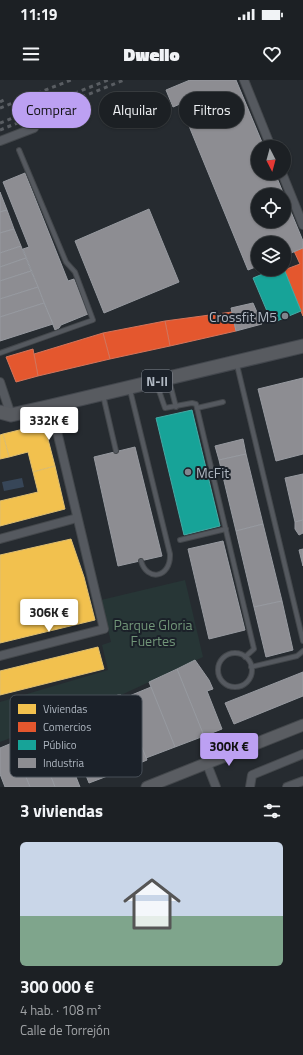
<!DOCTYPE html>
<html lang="es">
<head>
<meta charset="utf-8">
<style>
  body { margin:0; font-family:"Titillium Web",sans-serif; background:#292d31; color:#f1f3f6; height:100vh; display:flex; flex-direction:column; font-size:15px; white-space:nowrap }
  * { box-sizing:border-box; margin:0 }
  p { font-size:13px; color:#a0a3a6 }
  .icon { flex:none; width:22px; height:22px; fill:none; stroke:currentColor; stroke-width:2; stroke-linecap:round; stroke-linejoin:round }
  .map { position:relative; height:707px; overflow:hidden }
  .panel { display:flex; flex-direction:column; background:#1c2024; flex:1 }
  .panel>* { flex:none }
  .top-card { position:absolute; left:12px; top:12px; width:279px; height:36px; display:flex; gap:8px }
  .needle { width:26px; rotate:174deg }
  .tools { position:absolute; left:251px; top:60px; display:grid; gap:8px }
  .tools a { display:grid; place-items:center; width:40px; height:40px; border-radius:50%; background:#1c2024; box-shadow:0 1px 3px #0004,0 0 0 1px #3a3e41; font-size:20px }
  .price { position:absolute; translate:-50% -34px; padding:0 9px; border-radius:4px; background:#fff; color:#222; font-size:13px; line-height:26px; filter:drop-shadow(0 1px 2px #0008) }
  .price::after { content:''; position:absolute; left:50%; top:24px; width:12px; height:9px; margin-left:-6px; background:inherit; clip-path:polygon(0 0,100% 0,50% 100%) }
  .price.selected { background:#bca0f2; color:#111 }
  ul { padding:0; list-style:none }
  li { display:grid; align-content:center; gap:8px; height:212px; padding:0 20px }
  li+li { border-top:1px solid #3a3e41 }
  li span { display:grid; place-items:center; height:124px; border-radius:6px; color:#555 }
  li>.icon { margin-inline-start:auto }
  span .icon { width:72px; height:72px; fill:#fffc; stroke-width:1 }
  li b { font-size:17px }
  h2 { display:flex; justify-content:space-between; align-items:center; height:48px; padding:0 20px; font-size:17px }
  .pill { padding:0 14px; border-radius:18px; background:#1c2024; box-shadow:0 1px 3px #0004,0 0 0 1px #3a3e41; font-size:14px; line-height:36px }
  .pill.selected { background:#bca0f2; color:#111 }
  .status { display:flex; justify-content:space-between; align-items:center; height:28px; padding:0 20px; background:#1c2024; direction:ltr }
  .status svg { height:11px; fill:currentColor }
  header { display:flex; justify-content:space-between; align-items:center; height:52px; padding:0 20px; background:#1c2024; font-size:18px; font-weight:800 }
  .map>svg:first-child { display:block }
</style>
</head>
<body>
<div class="status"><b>11:19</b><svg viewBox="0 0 49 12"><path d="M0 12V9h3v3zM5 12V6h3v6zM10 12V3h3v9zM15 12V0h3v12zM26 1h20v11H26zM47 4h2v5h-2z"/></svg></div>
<header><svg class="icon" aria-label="menu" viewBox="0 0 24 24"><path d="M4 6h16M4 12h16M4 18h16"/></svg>Dwello<svg class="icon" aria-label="heart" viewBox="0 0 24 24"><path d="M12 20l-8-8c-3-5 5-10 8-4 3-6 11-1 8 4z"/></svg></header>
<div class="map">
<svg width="303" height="707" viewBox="0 0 303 707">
  <rect width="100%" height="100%" fill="#262b30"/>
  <path fill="#273636" d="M 185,500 L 203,577 L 119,616 L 0,662 L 0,622 L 108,590 L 102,565 L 111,562 L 101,520 Z"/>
  <path fill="#374658" d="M 22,398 L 24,407 L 4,411 L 2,402 Z"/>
  <g fill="#f2c14e" stroke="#debe70">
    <path d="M 44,344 L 55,386 L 33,392 L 28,372 L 9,377 L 3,354 Z"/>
    <path d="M 3,354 L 9,377 L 0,379 L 0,355 Z"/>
    <path d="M 55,386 L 65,429 L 0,446 L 0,421 L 38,412 L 33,392 Z"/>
    <path d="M 71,459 L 84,497 L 95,540 L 0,563 L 0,475 Z"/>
    <path d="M 98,567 L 104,589 L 0,615 L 0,591 Z"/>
  </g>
  <g fill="#e4572e" stroke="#d4745a">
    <path d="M 303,168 L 303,236 L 284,190 L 300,184 L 294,171 Z"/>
    <path d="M 232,232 L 236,251 L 170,266 L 165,241 Z"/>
    <path d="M 165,241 L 170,266 L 110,279 L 103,253 Z"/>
    <path d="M 103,253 L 110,279 L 38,296 L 34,274 Z"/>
    <path d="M 33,269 L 38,296 L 16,302 L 6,277 Z"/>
  </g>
  <g fill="#17a398" stroke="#45a9a4">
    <path d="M 275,189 L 284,189 L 301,231 L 272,243 L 253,198 Z"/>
    <path d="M 192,330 L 220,446 L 184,455 L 156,338 Z"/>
  </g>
  <g fill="#8d8d92" stroke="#979aa0">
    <path d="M 190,0 L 236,0 L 264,67 L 258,67 L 258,93 L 275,93 L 284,115 L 258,115 L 258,141 L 284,141 L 284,115 L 303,161 L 303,168 L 284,176 L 284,163 L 258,163 L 258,186 L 248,190 L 180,24 L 173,27 L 166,10 Z"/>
    <path d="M 25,93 L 68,201 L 74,199 L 88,234 L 61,245 L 59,248 L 55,250 L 23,169 L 29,167 L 3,102 Z"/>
    <path d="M 0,112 L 7,130 L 0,132 Z"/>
    <path d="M 149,129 L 179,202 L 104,233 L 75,161 Z"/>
    <path d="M 7,130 L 14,149 L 0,153 L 0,132 Z"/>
    <path d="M 14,149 L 21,166 L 0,173 L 0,153 Z"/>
    <path d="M 21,166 L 26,178 L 0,187 L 0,173 Z"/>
    <path d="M 26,178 L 31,191 L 0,201 L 0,187 Z"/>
    <path d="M 31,191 L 38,207 L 0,219 L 0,201 Z"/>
    <path d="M 38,207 L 44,223 L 0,237 L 0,219 Z"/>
    <path d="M 44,223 L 53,244 L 0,261 L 0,237 Z"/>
    <path d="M 253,223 L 262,244 L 236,251 L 231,228 Z"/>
    <path d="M 303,298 L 303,374 L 276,381 L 258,309 Z"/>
    <path d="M 243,359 L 246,374 L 219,380 L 215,366 Z"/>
    <path d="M 135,367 L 162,476 L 118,486 L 94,377 Z"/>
    <path d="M 246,374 L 263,444 L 236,451 L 219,380 Z"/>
    <path d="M 303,394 L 303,440 L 295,442 L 285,398 Z"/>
    <path d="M 303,440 L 303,453 L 299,455 L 295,449 L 295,442 Z"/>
    <path d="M 263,444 L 282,521 L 254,527 L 236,451 Z"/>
    <path d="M 223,461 L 245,550 L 209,559 L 188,469 Z"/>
    <path d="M 303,469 L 303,486 L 299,470 Z"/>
    <path d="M 282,521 L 293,570 L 266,577 L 254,527 Z"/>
    <path d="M 195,580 L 209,600 L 213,609 L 207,611 L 222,649 L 204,656 L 177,589 Z"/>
    <path d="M 177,589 L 204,656 L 175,667 L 149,602 Z"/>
    <path d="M 303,592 L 303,616 L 234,644 L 225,623 Z"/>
    <path d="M 151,607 L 175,667 L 146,678 L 122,619 Z"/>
    <path d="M 118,615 L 121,615 L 147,680 L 118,692 L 92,625 Z"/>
    <path d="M 92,625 L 118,692 L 89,703 L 63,637 Z"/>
    <path d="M 54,641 L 80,707 L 55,707 L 34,654 L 32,649 Z"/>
    <path d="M 34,654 L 55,707 L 30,707 L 12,663 Z"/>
    <path d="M 12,663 L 30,707 L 5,707 L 0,694 L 0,668 Z"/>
  </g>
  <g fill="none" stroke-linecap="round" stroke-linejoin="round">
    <defs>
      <g id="lane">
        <path d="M 0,273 L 93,240 L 75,192 L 66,182 L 19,70"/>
        <path d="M 237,285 L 303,561"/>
        <path d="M 169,300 L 176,327"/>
        <path d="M 156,302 L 165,328 L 192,323 L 196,324 L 197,328 L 254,569 L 245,577"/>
        <path d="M 130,310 L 170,474 C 171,498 147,502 141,481"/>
        <path d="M 103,315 L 116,371"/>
        <path d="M 197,328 L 223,322"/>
        <path d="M 180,460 L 226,449"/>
        <circle cx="235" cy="590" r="17"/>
        <path d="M 251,587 L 297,576 L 303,571"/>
      </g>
      <g id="street">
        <path d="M 244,0 L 271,67"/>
        <path d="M 0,61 L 34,48"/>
        <path d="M 282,93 L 303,145"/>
        <path d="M 0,302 L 11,335"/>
        <path d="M 0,459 L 77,438"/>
        <path d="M 0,576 L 104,549 L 51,326"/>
        <path d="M 207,684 L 216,707"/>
        <path d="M 250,707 L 252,695 L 303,674"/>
        <path d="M 287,707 L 303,701"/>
      </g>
      <path id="secondary" d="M 147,707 L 303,645"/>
      <path id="primary" d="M 0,332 L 11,335 L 51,326 L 303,266"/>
    </defs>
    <use href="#lane" stroke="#43474b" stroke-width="6"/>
    <use href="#street" stroke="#43474b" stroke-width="10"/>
    <use href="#secondary" stroke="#43474b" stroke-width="13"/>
    <use href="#primary" stroke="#43474d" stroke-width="15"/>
    <use href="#lane" stroke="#55595f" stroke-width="4"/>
    <use href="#street" stroke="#55595f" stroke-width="8"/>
    <use href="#secondary" stroke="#5a5d62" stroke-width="11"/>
    <use href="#primary" stroke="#585b60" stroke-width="13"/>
    <g stroke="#595d62" stroke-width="3" stroke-dasharray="4 4" stroke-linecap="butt">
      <path d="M 0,22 L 4,20"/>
      <path d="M 0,28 L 71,0"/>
      <path d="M 0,43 L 108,0"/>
      <path d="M 0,50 L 124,0"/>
    </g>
  </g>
  <g fill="#7f868e" stroke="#1b2129" stroke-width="1.5">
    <circle cx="285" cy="236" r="4"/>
    <circle cx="188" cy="392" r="4"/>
  </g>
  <g text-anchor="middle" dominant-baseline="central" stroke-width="4" stroke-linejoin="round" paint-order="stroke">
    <rect fill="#1b2129" stroke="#838a93" stroke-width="1" x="142" y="290" width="30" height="22" rx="3"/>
    <g font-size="13" font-weight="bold" fill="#afb7c1">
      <text x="157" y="301">N-II</text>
    </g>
    <g font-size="14" fill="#afb7c1" stroke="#1b2129" text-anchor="end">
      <text x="277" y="236">Crossfit M5</text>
      <text x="196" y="392" text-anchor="start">McFit</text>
    </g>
    <g font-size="14" fill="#719578" stroke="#1b2129">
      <text x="153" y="544">Parque Gloria<tspan x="153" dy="16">Fuertes</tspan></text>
    </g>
  </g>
  <rect x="10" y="615" width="132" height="82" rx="6" fill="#1b2129" stroke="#474e57" stroke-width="1"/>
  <rect x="18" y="624" width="18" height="10" fill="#f2c14e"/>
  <rect x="18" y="642" width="18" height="10" fill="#e4572e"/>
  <rect x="18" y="660" width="18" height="10" fill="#17a398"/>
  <rect x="18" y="678" width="18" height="10" fill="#8d8d92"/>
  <g font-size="11" fill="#afb7c1">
    <text x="43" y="633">Viviendas</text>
    <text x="43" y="651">Comercios</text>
    <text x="43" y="669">Público</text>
    <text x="43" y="687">Industria</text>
  </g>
</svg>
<div class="tools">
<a><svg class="needle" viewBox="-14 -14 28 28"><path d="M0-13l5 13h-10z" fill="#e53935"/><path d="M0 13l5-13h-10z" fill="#a0a3a6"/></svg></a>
<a><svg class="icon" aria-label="locate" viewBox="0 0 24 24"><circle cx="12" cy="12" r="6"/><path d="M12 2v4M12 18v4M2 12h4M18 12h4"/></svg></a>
<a><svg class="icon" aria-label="layers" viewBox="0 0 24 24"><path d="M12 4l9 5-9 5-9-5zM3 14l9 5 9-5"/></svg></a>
</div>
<b class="price" style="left:49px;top:361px">332K €</b>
<b class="price" style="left:49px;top:553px">306K €</b>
<b class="price selected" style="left:229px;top:687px">300K €</b>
<div class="top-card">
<a class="pill selected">Comprar</a>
<a class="pill">Alquilar</a>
<a class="pill">Filtros</a>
</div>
</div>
<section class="panel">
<h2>3 viviendas<svg class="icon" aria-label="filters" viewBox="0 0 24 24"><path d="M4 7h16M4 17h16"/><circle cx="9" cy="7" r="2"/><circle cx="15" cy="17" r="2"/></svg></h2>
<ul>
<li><span style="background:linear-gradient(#c9d6e8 60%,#7fa58c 0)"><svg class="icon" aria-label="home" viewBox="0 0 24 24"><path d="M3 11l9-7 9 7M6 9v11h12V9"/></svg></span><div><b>300 000 €</b><p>4 hab. · 108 m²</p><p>Calle de Torrejón</p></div></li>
</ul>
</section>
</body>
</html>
